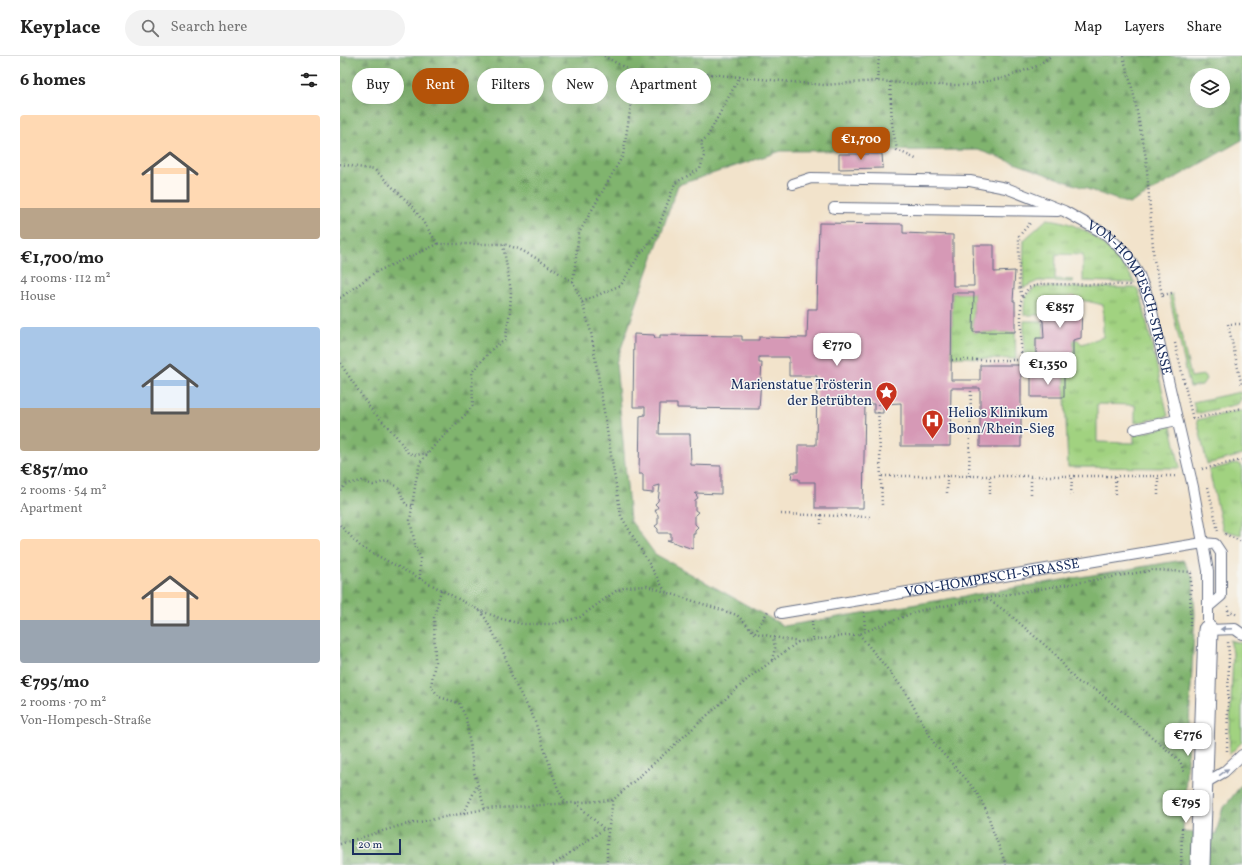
<!DOCTYPE html>
<html lang="en">
<head>
<meta charset="utf-8">
<style>
  body { margin:0; font-family:Vollkorn,serif; background:#f2f2f2; color:#222; height:100vh; display:flex; flex-direction:column; font-size:15px; white-space:nowrap }
  * { box-sizing:border-box; margin:0 }
  p { font-size:13px; color:#767676 }
  .icon { flex:none; width:22px; height:22px; fill:none; stroke:currentColor; stroke-width:2; stroke-linecap:round; stroke-linejoin:round }
  .map { position:relative; flex:1; overflow:hidden }
  .sheet { display:flex; flex-direction:column; background:#fff; width:340px }
  .sheet>* { flex:none }
  .guide { position:absolute; left:12px; top:12px; width:380px; height:36px; display:flex; gap:8px }
  .controls { position:absolute; left:850px; top:12px; display:grid; gap:8px }
  .controls a { display:grid; place-items:center; width:40px; height:40px; border-radius:50%; background:#fff; box-shadow:0 4px 16px #0002; font-size:20px }
  .scale { position:absolute; left:12px; bottom:10px; width:49px; box-sizing:border-box; padding-left:4px; border:2px solid #1b2f5e; border-top:0; font-size:11px; line-height:14px; white-space:nowrap; color:#1b2f5e; -webkit-text-stroke:3px #f6f6f2; paint-order:stroke }
  .price { position:absolute; translate:-50% -34px; padding:0 9px; border-radius:8px; background:#fff; color:#222; font-size:13px; line-height:26px; filter:drop-shadow(0 1px 2px #0008) }
  .price::after { content:''; position:absolute; left:50%; top:24px; width:12px; height:9px; margin-left:-6px; background:inherit; clip-path:polygon(0 0,100% 0,50% 100%) }
  .price.current { background:#b45309; color:#fff }
  ul { padding:0; list-style:none }
  li { display:grid; align-content:center; gap:8px; height:212px; padding:0 20px }
  li span { display:grid; place-items:center; height:124px; border-radius:4px; color:#555 }
  li>.icon { margin-inline-start:auto }
  span .icon { width:72px; height:72px; fill:#fffc; stroke-width:1 }
  li b { font-size:17px }
  h2 { display:flex; justify-content:space-between; align-items:center; height:48px; padding:0 20px; font-size:17px }
  .tag { padding:0 14px; border-radius:18px; background:#fff; box-shadow:0 4px 16px #0002; font-size:14px; line-height:36px }
  .tag.current { background:#b45309; color:#fff }
  header { display:flex; align-items:center; gap:24px; box-sizing:border-box; height:56px; padding:0 20px; background:#fff; border-bottom:1px solid #e0e0e0 }
  header strong { font-size:19px }
  nav { display:flex; gap:22px; margin-inline-start:auto; font-size:14px }
  .search { width:280px; height:36px; background:#f2f2f2; display:flex; align-items:center; gap:10px; box-sizing:border-box; padding:0 14px; border-radius:22px; color:#767676; font-size:15px }
  main { display:flex; flex:1; min-height:0 }
  .map>svg:first-child { display:block }
</style>
</head>
<body>
<header>
<strong>Keyplace</strong>
<div class="search"><svg class="icon" aria-label="search" viewBox="0 0 24 24"><circle cx="10" cy="10" r="6"/><path d="M15 15l6 6"/></svg>Search here</div>
<nav><a>Map</a><a>Layers</a><a>Share</a></nav>
</header>
<main>
<section class="sheet">
<h2>6 homes<svg class="icon" aria-label="filters" viewBox="0 0 24 24"><path d="M4 7h16M4 17h16"/><circle cx="9" cy="7" r="2"/><circle cx="15" cy="17" r="2"/></svg></h2>
<ul>
<li><span style="background:linear-gradient(#ffd9b3 75%,#b9a48a 0)"><svg class="icon" aria-label="home" viewBox="0 0 24 24"><path d="M3 11l9-7 9 7M6 9v11h12V9"/></svg></span><div><b>€1,700/mo</b><p>4 rooms · 112 m²</p><p>House</p></div></li>
<li><span style="background:linear-gradient(#a9c7e8 65%,#b9a48a 0)"><svg class="icon" aria-label="home" viewBox="0 0 24 24"><path d="M3 11l9-7 9 7M6 9v11h12V9"/></svg></span><div><b>€857/mo</b><p>2 rooms · 54 m²</p><p>Apartment</p></div></li>
<li><span style="background:linear-gradient(#ffd9b3 65%,#9aa5b1 0)"><svg class="icon" aria-label="home" viewBox="0 0 24 24"><path d="M3 11l9-7 9 7M6 9v11h12V9"/></svg></span><div><b>€795/mo</b><p>2 rooms · 70 m²</p><p>Von-Hompesch-Straße</p></div></li>
</ul>
</section>
<div class="map">
<svg width="902" height="809" viewBox="0 0 902 809">
  <defs>
    <pattern id="grass-tufts" width="24" height="20" patternUnits="userSpaceOnUse"><rect width="24" height="20" fill="#a1d280"/><path d="M3 7l-1-3M5 7V3M7 7l1-3M15 17l-1-3M17 17v-4M19 17l1-3" fill="none" stroke="#82ab6c"/></pattern>
    <pattern id="forest-firs" width="22" height="20" patternUnits="userSpaceOnUse"><rect width="22" height="20" fill="#80b46e"/><path d="M5 1l3.5 6h-7zM16 11l3.5 6h-7z" fill="#68935e"/></pattern>
  </defs>
  <rect width="100%" height="100%" fill="#f6f6f2"/>
  <filter id="ink" filterUnits="userSpaceOnUse"><feTurbulence type="fractalNoise" baseFrequency=".025" numOctaves="2"/><feDisplacementMap in="SourceGraphic" scale="8" xChannelSelector="R" yChannelSelector="G"/><feConvolveMatrix kernelMatrix="1 2 1 2 8 2 1 2 1" color-interpolation-filters="sRGB"/></filter>
  <filter id="wash" filterUnits="userSpaceOnUse"><feTurbulence type="fractalNoise" baseFrequency=".012" numOctaves="4" result="noise"/><feDisplacementMap in="SourceGraphic" scale="16" xChannelSelector="R" yChannelSelector="G"/><feGaussianBlur stdDeviation="0.9" result="paint"/><feColorMatrix in="noise" values="0 0 0 0 0 0 0 0 0 0 0 0 0 0 0 0 0 1.4 0 .05"/><feComposite in="paint" operator="in"/></filter>
  <g filter="url(#wash)">
    <rect width="100%" height="100%" fill="#f2e3cb"/>
    <g fill="url(#grass-tufts)" stroke="#5e806f">
      <path d="M 707,163 C 745,166 777,195 795,227 L 743,225 L 743,199 L 716,198 L 715,223 L 733,224 L 733,226 L 698,225 L 683,232 L 684,184 Z"/>
      <path d="M 697,231 L 797,232 L 802,245 L 828,360 L 795,367 L 795,349 L 757,348 L 757,386 L 794,387 L 794,379 L 831,370 L 840,412 L 728,411 L 724,318 L 734,318 L 733,284 L 737,283 L 742,288 L 763,281 L 763,249 C 744,244 723,240 704,243 L 703,259 L 684,259 C 684,246 684,237 697,231 Z"/>
      <path d="M 612,237 L 634,237 L 633,276 L 675,276 L 676,303 L 612,301 Z"/>
      <path d="M 832,238 L 851,321 L 864,319 L 866,323 L 862,329 L 850,331 L 829,239 Z"/>
      <path d="M 684,265 L 703,265 L 704,282 L 696,283 L 696,303 L 684,303 Z"/>
      <path d="M 900,336 L 901,343 L 898,348 L 856,358 L 853,346 Z"/>
      <path d="M 898,355 L 902,355 L 902,399 L 867,408 L 857,364 Z"/>
      <path d="M 897,407 L 902,410 L 901,479 L 883,474 L 869,414 Z"/>
      <path d="M 890,584 L 902,587 L 902,686 L 889,699 L 893,597 Z"/>
    </g>
    <path fill="url(#forest-firs)" stroke="#4e7266" fill-rule="evenodd" d="M 0,0 L 902,0 L 902,84 L 789,148 L 638,94 L 441,95 L 338,129 L 276,307 L 290,464 L 315,498 L 444,570 L 843,504 L 853,521 L 855,558 L 843,776 L 876,778 L 882,754 L 902,728 L 902,809 L 0,809 ZM 857,19 L 883,19 L 883,45 L 857,45 Z"/>
    <g id="blocks">
      <g fill="#d699b6">
        <path d="M 499,98 L 542,98 L 543,112 L 499,113 Z"/>
        <path d="M 479,167 L 563,168 L 563,177 L 613,179 L 613,230 L 634,230 L 633,189 L 654,189 L 654,216 L 675,215 L 673,245 L 675,245 L 675,276 L 633,276 L 634,237 L 612,237 L 611,324 L 640,324 L 640,309 L 681,309 L 681,391 L 640,391 L 640,332 L 611,332 L 610,390 L 561,390 L 561,347 L 543,348 L 543,357 L 534,357 L 534,348 L 525,348 L 523,452 L 475,452 L 475,426 L 459,426 L 459,423 L 451,423 L 452,416 L 458,416 L 458,389 L 476,389 L 477,320 L 449,320 L 449,301 L 419,301 L 419,307 L 422,307 L 419,353 L 337,352 L 337,348 L 320,348 L 319,378 L 350,378 L 351,409 L 381,410 L 381,438 L 355,437 L 358,442 L 355,444 L 355,454 L 358,456 L 355,459 L 355,468 L 358,471 L 355,474 L 355,478 L 353,478 L 353,493 L 327,484 L 331,484 L 331,477 L 318,477 L 318,473 L 315,470 L 318,468 L 318,459 L 315,455 L 318,451 L 315,448 L 318,445 L 320,429 L 313,431 L 313,437 L 303,436 L 303,418 L 299,418 L 300,360 L 305,359 L 305,351 L 293,351 L 294,278 L 314,279 L 315,282 L 320,282 L 320,279 L 402,280 L 402,284 L 419,284 L 419,281 L 467,282 L 468,253 L 477,253 Z"/>
        <path d="M 732,240 L 742,243 L 741,282 L 733,284 L 733,305 L 696,304 L 696,282 L 704,282 L 703,265 L 702,265 L 704,243 L 713,241 L 723,243 Z"/>
        <rect x="691" y="318" width="33" height="23"/>
      </g>
    </g>
  </g>
  <g filter="url(#ink)">
    <use href="#blocks" fill-opacity="0" stroke="#666e84" stroke-width="1"/>
    <g fill="none" stroke-linecap="round" stroke-linejoin="round">
      <defs>
        <g id="service">
          <path id="s1" d="M 453,128 L 471,122 L 630,125 L 666,132 L 724,155 L 767,179 L 786,198 L 799,219 L 810,247 L 853,431 L 868,515 L 868,574 L 895,573 L 902,578"/>
          <path d="M 494,152 L 718,155"/>
          <path d="M 795,373 L 837,364"/>
          <path id="s2" d="M 441,557 L 863,487 L 875,488 L 881,497 L 881,540 L 868,551"/>
          <path d="M 863,728 L 884,716 L 902,699"/>
        </g>
        <path id="minor" d="M 860,809 L 868,574"/>
      </defs>
      <use href="#service" stroke="#666e84" stroke-width="12"/>
      <use href="#minor" stroke="#666e84" stroke-width="21"/>
      <g stroke="#666e84" stroke-width="2.5" stroke-dasharray="1 3" stroke-linecap="butt">
        <path d="M 264,0 L 296,18 L 346,16 L 484,29 L 537,25 L 586,29 L 629,29 L 667,21 L 697,10 L 711,0"/>
        <path d="M 783,0 L 793,35 L 806,102 L 814,204 L 823,242"/>
        <path d="M 537,25 L 539,0"/>
        <path d="M 550,26 L 552,68 L 557,94 L 578,104"/>
        <path d="M 0,108 L 35,114 L 73,151 L 98,188"/>
        <path d="M 233,226 L 239,177 L 283,99 L 296,18"/>
        <path d="M 823,239 L 832,237"/>
        <path d="M 682,240 L 679,230 L 679,180 L 690,167"/>
        <path d="M 0,242 L 36,216 L 98,188 L 163,188 L 179,193 L 196,202 L 233,226 L 242,246 L 251,276 L 281,460 L 325,535"/>
        <path d="M 242,246 L 281,229 L 296,204 L 316,178 L 335,127 L 360,113 L 364,100 L 361,86 L 367,81 L 400,20"/>
        <path d="M 900,268 L 888,268 L 902,330"/>
        <path d="M 835,287 L 853,364"/>
        <path d="M 612,304 L 696,304"/>
        <path d="M 681,305 L 681,245 L 688,232 L 701,228 L 790,229"/>
        <path d="M 0,307 L 30,352 L 57,381 L 68,397 L 76,399 L 88,397"/>
        <path d="M 538,348 L 542,449"/>
        <path d="M 852,363 L 902,352"/>
        <path d="M 862,413 L 902,404"/>
        <path d="M 542,420 L 838,420"/>
        <path d="M 607,420 L 607,438"/>
        <path d="M 629,420 L 631,335"/>
        <path d="M 775,421 L 776,439"/>
        <path d="M 868,431 L 878,475"/>
        <path d="M 0,434 L 7,428 L 22,425 L 33,429 L 47,425 L 58,431 L 66,449 L 72,450"/>
        <path d="M 650,438 L 650,420"/>
        <path d="M 691,438 L 691,421"/>
        <path d="M 731,439 L 732,421"/>
        <path d="M 818,439 L 818,422"/>
        <path d="M 441,458 L 531,461"/>
        <path d="M 481,459 L 481,468"/>
        <path d="M 0,469 L 21,491 L 139,554 L 162,563 L 182,568 L 214,568 L 240,561 L 276,535 L 286,531 L 307,530 L 397,559 L 415,577 L 458,586 L 519,578 L 578,555 L 646,542 L 668,557 L 715,598 L 736,625 L 758,635 L 840,705 L 845,718"/>
        <path d="M 885,478 L 902,486"/>
        <path d="M 80,523 L 80,500 L 76,493 L 70,464 L 76,424 L 80,407 L 94,390 L 127,357 L 133,349 L 132,316 L 154,291 L 165,284 L 170,256 L 171,235 L 163,188"/>
        <path d="M 101,534 L 94,562 L 95,606 L 91,630 L 99,641 L 119,647 L 126,662 L 134,716 L 145,753"/>
        <path d="M 646,542 L 814,514 L 852,516"/>
        <path d="M 888,550 L 888,561"/>
        <path d="M 888,554 L 898,559"/>
        <path d="M 140,555 L 144,560 L 163,595 L 174,626 L 193,660 L 218,733 L 226,748"/>
        <path d="M 524,556 L 525,575"/>
        <path d="M 472,565 L 473,584"/>
        <path d="M 850,570 L 851,516"/>
        <path d="M 415,577 L 428,555"/>
        <path d="M 519,578 L 565,635 L 595,689 L 626,723 L 637,737 L 647,756 L 653,775 L 666,809"/>
        <path d="M 432,604 L 435,592 L 433,581"/>
        <path d="M 887,695 L 889,599 L 888,586"/>
        <path d="M 236,747 L 264,773 L 269,773"/>
        <path d="M 124,757 L 137,730"/>
        <path d="M 0,788 L 59,770 L 145,753 L 273,744"/>
        <path d="M 213,809 L 264,773"/>
        <path d="M 267,809 L 267,783 L 273,744 L 410,621 L 458,586"/>
        <path d="M 841,809 L 842,772"/>
      </g>
      <use href="#service" stroke="#fff" stroke-width="10"/>
      <use href="#minor" stroke="#fff" stroke-width="19"/>
    </g>
    <defs><path id="oneway-solid" d="M-6-.8H1V-3.2L6.5 0L1 3.2V.8H-6Z"/></defs>
    <g fill="#8d97ae">
      <use href="#oneway-solid" transform="translate(886 573) rotate(177)"/>
      <use href="#oneway-solid" transform="translate(884 716) rotate(-36)"/>
    </g>
  </g>
  <defs>
    <symbol id="sight-pin" viewBox="-11 -11 22 30"><path d="M0 17L-7.5 6A9.5 9.5 0 1 1 7.5 6Z" fill="#c8321e" stroke="#f6f6f2"/><path d="M0-6L1.8-2.2L6-1.7L2.9 1.2L3.7 5.4L0 3.3L-3.7 5.4L-2.9 1.2L-6-1.7L-1.8-2.2Z" fill="#fff"/></symbol>
    <symbol id="hospital-pin" viewBox="-11 -11 22 30"><path d="M0 17L-7.5 6A9.5 9.5 0 1 1 7.5 6Z" fill="#c8321e" stroke="#f6f6f2"/><path d="M-5-5h3v3.5h4V-5h3V5h-3V1.5h-4V5h-3Z" fill="#fff"/></symbol>
  </defs>
  <g fill-rule="evenodd">
    <use href="#sight-pin" x="534" y="324" width="25" height="34"/>
    <use href="#hospital-pin" x="580" y="352" width="25" height="34"/>
  </g>
  <g text-anchor="middle" dominant-baseline="central" stroke-width="3" stroke-linejoin="round" paint-order="stroke">
    <g font-size="14" fill="#1b2f5e" stroke="#f6f6f2">
      <text stroke="none"><textPath href="#s1" startOffset="393">VON-HOMPESCH-STRASSE</textPath></text>
      <text stroke="none"><textPath href="#s2" startOffset="214">VON-HOMPESCH-STRASSE</textPath></text>
    </g>
    <g font-size="14" fill="#1b2f5e" stroke="#f6f6f2" text-anchor="end">
      <text x="532" y="329">Marienstatue Trösterin<tspan x="532" dy="16">der Betrübten</tspan></text>
      <text x="608" y="357" text-anchor="start">Helios Klinikum<tspan x="608" dy="16">Bonn/Rhein-Sieg</tspan></text>
    </g>
  </g>
</svg>
<div class="controls">
<a><svg class="icon" aria-label="layers" viewBox="0 0 24 24"><path d="M12 4l9 5-9 5-9-5zM3 14l9 5 9-5"/></svg></a>
</div>
<div class="scale">20 m</div>
<b class="price current" style="left:521px;top:105px">€1,700</b>
<b class="price" style="left:720px;top:273px">€857</b>
<b class="price" style="left:497px;top:311px">€770</b>
<b class="price" style="left:708px;top:330px">€1,350</b>
<b class="price" style="left:848px;top:701px">€776</b>
<b class="price" style="left:846px;top:768px">€795</b>
<div class="guide">
<a class="tag">Buy</a>
<a class="tag current">Rent</a>
<a class="tag">Filters</a>
<a class="tag">New</a>
<a class="tag">Apartment</a>
</div>
</div>
</main>
</body>
</html>
